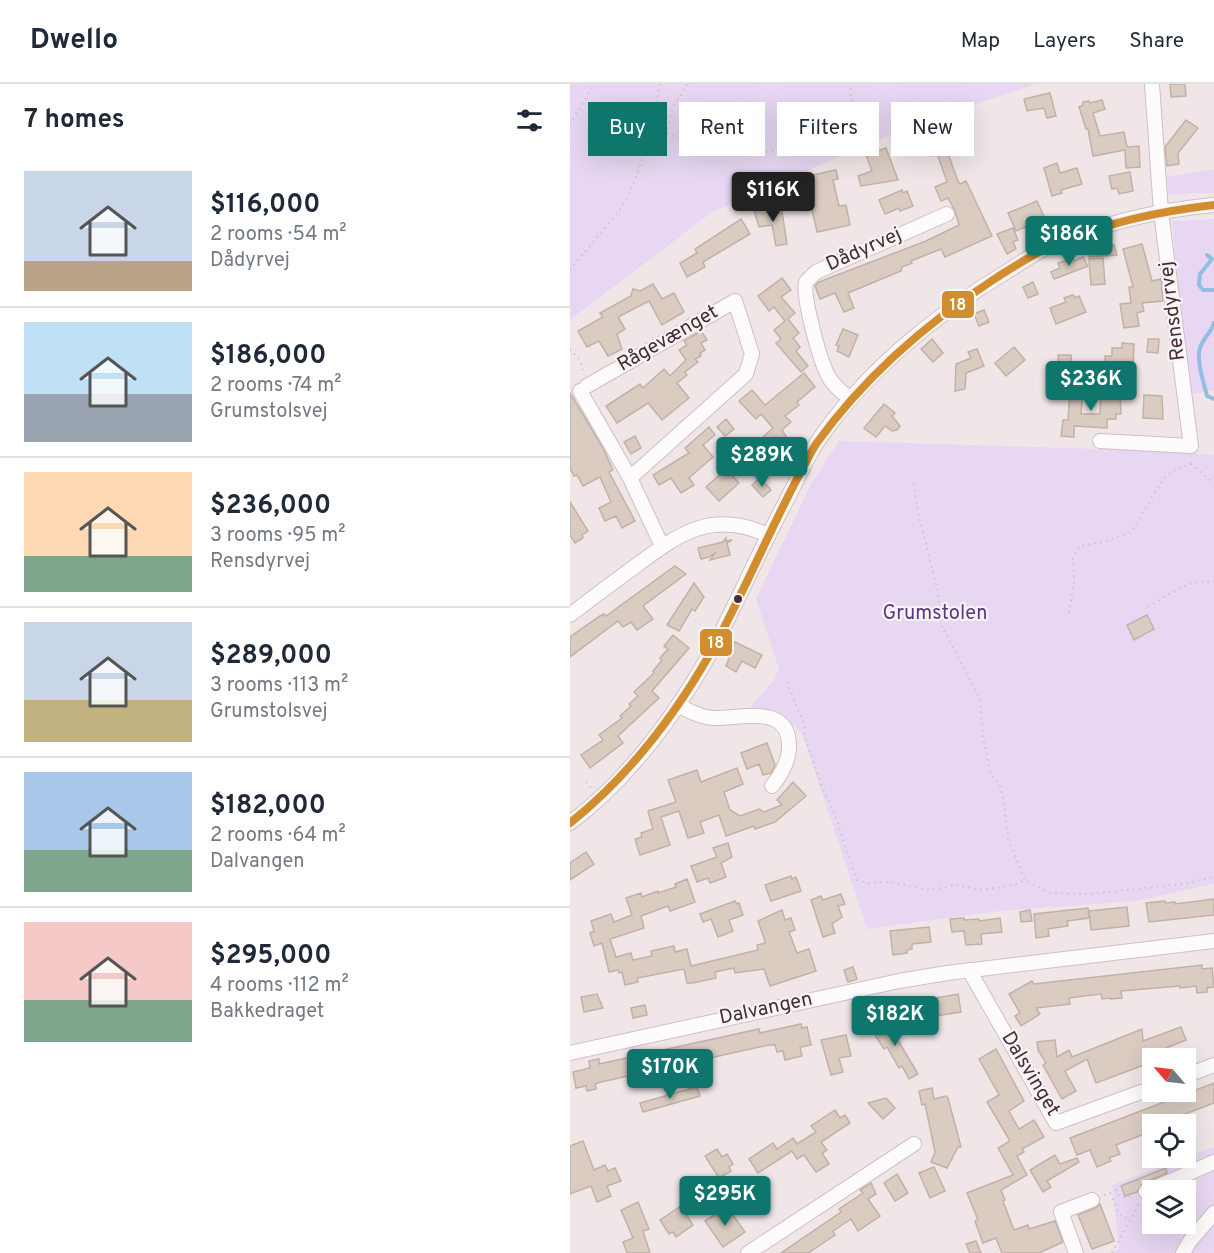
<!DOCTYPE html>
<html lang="en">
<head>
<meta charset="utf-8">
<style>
  body { margin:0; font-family:Overpass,sans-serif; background:#f2f2f3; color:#1f2937; height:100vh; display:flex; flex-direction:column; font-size:22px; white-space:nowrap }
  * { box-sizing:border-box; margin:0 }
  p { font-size:20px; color:#747a83 }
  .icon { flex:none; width:33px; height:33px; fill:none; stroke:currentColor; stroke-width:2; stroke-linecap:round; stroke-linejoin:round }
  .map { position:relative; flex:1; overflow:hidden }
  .details { display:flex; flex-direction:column; background:#fff; width:570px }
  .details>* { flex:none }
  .hud { position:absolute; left:18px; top:18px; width:536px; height:54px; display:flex; gap:12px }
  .needle { width:39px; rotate:298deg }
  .fabs { position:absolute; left:572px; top:964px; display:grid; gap:12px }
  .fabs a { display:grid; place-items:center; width:54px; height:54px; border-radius:0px; background:#fff; box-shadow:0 6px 24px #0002; font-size:30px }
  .price { position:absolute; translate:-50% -51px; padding:0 14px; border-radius:6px; background:#0f766e; color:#fff; font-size:20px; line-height:39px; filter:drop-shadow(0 2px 3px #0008) }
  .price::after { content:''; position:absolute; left:50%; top:36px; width:18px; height:14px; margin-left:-9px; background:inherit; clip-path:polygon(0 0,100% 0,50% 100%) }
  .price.on { background:#222; color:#fff }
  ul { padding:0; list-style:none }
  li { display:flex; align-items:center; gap:18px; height:150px; padding:0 24px }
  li+li { border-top:2px solid #e0e1e3 }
  li span { display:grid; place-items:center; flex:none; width:168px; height:120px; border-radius:0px; color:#555 }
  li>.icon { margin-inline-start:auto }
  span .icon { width:72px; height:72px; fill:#fffc; stroke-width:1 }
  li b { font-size:26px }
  h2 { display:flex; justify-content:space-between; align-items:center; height:72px; padding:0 24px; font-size:26px }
  .tag { padding:0 21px; border-radius:0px; background:#fff; box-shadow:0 6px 24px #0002; font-size:21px; line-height:54px }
  .tag.on { background:#0f766e; color:#fff }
  header { display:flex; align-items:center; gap:36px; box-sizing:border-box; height:84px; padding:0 30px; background:#fff; border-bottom:2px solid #e0e1e3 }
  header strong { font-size:28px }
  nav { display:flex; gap:33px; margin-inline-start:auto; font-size:21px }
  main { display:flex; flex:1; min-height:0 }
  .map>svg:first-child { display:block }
</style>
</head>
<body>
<header>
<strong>Dwello</strong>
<nav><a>Map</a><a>Layers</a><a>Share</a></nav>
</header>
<main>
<section class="details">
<h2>7 homes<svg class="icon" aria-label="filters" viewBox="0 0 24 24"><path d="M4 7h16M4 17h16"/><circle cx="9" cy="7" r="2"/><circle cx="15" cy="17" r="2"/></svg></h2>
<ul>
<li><span style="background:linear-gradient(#c9d6e8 75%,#b9a48a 0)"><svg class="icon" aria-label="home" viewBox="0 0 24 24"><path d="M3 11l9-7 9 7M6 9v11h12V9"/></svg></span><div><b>$116,000</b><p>2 rooms · 54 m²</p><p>Dådyrvej</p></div></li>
<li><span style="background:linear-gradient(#bfe0f5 60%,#9aa5b1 0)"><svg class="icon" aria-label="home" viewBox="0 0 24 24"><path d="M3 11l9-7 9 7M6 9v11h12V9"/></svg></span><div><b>$186,000</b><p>2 rooms · 74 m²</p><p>Grumstolsvej</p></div></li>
<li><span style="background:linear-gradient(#ffd9b3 70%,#7fa58c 0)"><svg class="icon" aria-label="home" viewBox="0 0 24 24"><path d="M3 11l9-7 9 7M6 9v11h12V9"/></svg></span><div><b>$236,000</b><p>3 rooms · 95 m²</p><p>Rensdyrvej</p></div></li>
<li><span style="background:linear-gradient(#c9d6e8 65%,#c2b280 0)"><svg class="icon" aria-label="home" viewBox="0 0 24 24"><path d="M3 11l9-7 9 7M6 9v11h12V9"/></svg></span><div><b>$289,000</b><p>3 rooms · 113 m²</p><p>Grumstolsvej</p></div></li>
<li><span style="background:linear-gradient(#a9c7e8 65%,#7fa58c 0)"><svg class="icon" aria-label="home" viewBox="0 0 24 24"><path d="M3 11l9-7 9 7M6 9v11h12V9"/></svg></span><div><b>$182,000</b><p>2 rooms · 64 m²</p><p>Dalvangen</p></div></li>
<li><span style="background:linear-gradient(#f6c9c9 65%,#7fa58c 0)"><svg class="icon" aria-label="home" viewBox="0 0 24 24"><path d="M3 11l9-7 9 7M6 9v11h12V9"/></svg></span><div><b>$295,000</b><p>4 rooms · 112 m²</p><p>Bakkedraget</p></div></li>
</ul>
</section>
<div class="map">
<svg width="644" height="1169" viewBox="0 0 644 1169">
  <rect width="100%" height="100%" fill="#f0e6e8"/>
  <g fill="#e7d7f2" fill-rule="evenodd">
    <path d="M 0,0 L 466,0 L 338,43 L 142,128 L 0,236 Z"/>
    <path d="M 644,85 L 644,109 L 623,109 L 599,111 L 597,93 Z"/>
    <path d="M 644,135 L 644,307 L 618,310 L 602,137 Z"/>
    <path d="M 269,357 L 594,367 L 644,371 L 644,800 L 565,817 L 430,827 L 297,845 L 232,649 L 211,631 L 176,628 L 204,596 L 209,585 L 186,515 L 241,400 Z"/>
    <path d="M 644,1063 L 644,1169 L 541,1169 L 549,1165 L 542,1101 ZM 582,1107 L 615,1107 L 615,1140 L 582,1140 Z"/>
  </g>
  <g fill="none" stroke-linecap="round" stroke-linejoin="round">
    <g stroke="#94bde3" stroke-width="4">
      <path d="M 637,171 L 642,175 L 630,190 L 629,201 L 633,206 L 644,206"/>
      <path d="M 644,239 C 641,249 633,254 630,264 C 626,277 634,299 637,312 L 644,315"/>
    </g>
  </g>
  <g fill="#dbccc2" stroke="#c1b1a7" stroke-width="1.5">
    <path d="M 600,0 L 615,0 L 616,12 L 601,13 Z"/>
    <path d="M 480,9 L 486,32 L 477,34 L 474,24 L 457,27 L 454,15 Z"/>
    <path d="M 532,16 L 535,25 L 523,29 L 530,52 L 554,48 L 557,63 L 569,62 L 570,83 L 556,84 L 555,66 L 523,72 L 518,45 L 516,45 L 509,23 L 513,21 L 513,18 L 519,17 L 520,19 Z"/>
    <path d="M 616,36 L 628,44 L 608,69 L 609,80 L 597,82 L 595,63 Z"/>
    <path d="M 361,45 L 366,58 L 380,53 L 384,64 L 377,67 L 388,97 L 390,100 L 396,97 L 422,152 L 375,173 L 371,165 L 341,177 L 342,179 L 332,183 L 331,187 L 278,209 L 284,224 L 274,228 L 265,209 L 250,215 L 245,202 L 249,198 L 356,157 L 389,141 L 385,127 L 378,114 L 371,117 L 365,103 L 377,98 L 367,69 L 361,72 L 352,48 Z"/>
    <path d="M 316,64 L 328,96 L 291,102 L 288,92 L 302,87 L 296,71 Z"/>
    <path d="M 487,79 L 490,89 L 507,84 L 512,100 L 491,106 L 492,109 L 482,112 L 474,84 Z"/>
    <path d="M 266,86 L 268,95 L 263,96 L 269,122 L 276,121 L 280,141 L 247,148 L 240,116 L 231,118 L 226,91 L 238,89 L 238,92 Z"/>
    <path d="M 560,88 L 563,107 L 549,110 L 547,104 L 542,105 L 539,92 Z"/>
    <path d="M 332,106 L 333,109 L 337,107 L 343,122 L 330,127 L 329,124 L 315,130 L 309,116 Z"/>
    <path d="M 467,117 L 475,135 L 446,147 L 438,129 Z"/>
    <path d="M 208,122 L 209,129 L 212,128 L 217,160 L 206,162 L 202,141 L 189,143 L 184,126 Z"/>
    <path d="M 171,135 L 180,150 L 133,178 L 135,183 L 117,193 L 110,179 L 127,169 L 125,165 Z"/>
    <path d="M 443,144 L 448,156 L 443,158 L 446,165 L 437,170 L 427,150 Z"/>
    <path d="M 572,160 L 582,197 L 591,195 L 593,217 L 572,219 L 574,227 L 567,229 L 569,242 L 554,244 L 550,220 L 561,219 L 559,203 L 563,203 L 553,165 Z"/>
    <path d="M 544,161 L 547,171 L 519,173 L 518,170 Z"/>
    <path d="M 513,173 L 518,182 L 484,195 L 481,188 L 490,184 L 488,179 L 503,174 L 504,177 Z"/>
    <path d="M 533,174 L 535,200 L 521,201 L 519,175 Z"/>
    <path d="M 212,194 L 221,206 L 211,213 L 225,229 L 218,235 L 229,249 L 223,254 L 230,263 L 226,267 L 238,282 L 231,288 L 206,259 L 211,255 L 204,246 L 215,237 L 204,223 L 199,227 L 188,212 Z"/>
    <path d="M 463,198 L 468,210 L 458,214 L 453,203 Z"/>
    <path d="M 83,200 L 92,215 L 104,209 L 114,228 L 92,241 L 79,217 L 48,233 L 55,245 L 47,250 L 52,265 L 38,272 L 29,257 L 17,263 L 8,247 L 33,233 L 30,229 L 61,212 L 63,205 L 70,207 Z"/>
    <path d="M 503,211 L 505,214 L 509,212 L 516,228 L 486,240 L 480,224 L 496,218 L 494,214 Z"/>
    <path d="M 414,226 L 419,238 L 409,242 L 404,230 Z"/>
    <path d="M 273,245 L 288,251 L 279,273 L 267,267 L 269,262 L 266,261 Z"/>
    <path d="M 131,247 L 137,256 L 131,259 L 135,266 L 130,269 L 131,272 L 125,275 L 128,278 L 115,288 L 117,291 L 107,299 L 119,314 L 92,336 L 78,319 L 47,339 L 36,322 L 70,300 L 73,304 L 94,285 L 100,292 L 116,276 L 109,266 L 117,261 L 114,257 Z"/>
    <path d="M 362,255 L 373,269 L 363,278 L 351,265 Z"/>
    <path d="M 578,255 L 589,255 L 588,269 L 577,268 Z"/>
    <path d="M 552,259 L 564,260 L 563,283 L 552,282 L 552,287 L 535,286 L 535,272 L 542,272 L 542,264 L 552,264 Z"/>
    <path d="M 444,263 L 455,276 L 436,292 L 425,279 Z"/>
    <path d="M 407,265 L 414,282 L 396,289 L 395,305 L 385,307 L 386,280 L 401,274 L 398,268 Z"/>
    <path d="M 488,271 L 501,271 L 502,291 L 489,291 Z"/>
    <path d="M 234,289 L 245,303 L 227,318 L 229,321 L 215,332 L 221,338 L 212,346 L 219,357 L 188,383 L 176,368 L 203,344 L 191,330 L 186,335 L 169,317 L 182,306 L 195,321 Z"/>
    <path d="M 500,307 L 513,308 L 511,330 L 530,330 L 531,307 L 550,308 L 551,330 L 546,330 L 546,335 L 537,335 L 537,344 L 504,342 L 504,353 L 491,352 L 493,336 L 498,336 Z"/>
    <path d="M 0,309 L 33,364 L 43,386 L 39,388 L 65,437 L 52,444 L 46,432 L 35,437 L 29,424 L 41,418 L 30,393 L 13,402 L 7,391 L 4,392 L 0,384 Z"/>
    <path d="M 574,311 L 592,312 L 593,335 L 573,334 Z"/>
    <path d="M 314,320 L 325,329 L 322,332 L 330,342 L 327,346 L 322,347 L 315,342 L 306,353 L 294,344 Z"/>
    <path d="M 156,335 L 164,345 L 155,352 L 147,343 Z"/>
    <path d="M 139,343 L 145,351 L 133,361 L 143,373 L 119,394 L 124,401 L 111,409 L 101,394 L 89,401 L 83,391 L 119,369 L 115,364 Z"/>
    <path d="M 65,352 L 71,364 L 61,370 L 54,358 Z"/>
    <path d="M 156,385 L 169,399 L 149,417 L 136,403 Z"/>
    <path d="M 190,394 L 201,406 L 193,413 L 182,401 Z"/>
    <path d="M 0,418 L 18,447 L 12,451 L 13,454 L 5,459 L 0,451 Z"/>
    <path d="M 156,454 L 156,457 L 162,456 L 157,459 L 160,471 L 140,476 L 146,468 L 139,473 L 131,475 L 128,464 L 153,458 Z"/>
    <path d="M 105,482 L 116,490 L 73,522 L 83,535 L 67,546 L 61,538 L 53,543 L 48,537 L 0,573 L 0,553 L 30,532 L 34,530 L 36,532 Z"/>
    <path d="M 124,499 L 134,513 L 125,527 L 122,525 L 109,547 L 97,541 Z"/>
    <path d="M 577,531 L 584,545 L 564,556 L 557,541 Z"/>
    <path d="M 103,551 L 119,564 L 82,607 L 89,614 L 48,652 L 53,659 L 20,684 L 11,671 L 33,656 L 29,651 L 52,634 L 50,632 L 61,622 L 59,620 L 68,612 L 64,608 L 84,589 L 83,587 L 92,576 L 90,574 L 98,565 L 94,562 Z"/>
    <path d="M 165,558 L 192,571 L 185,584 L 172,577 L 166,588 L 156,582 Z"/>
    <path d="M 197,659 L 205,681 L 201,689 L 193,691 L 189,680 L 177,685 L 171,669 Z"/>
    <path d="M 167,684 L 173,700 L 154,708 L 160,726 L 170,732 L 189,725 L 194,728 L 212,721 L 207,716 L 223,698 L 236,712 L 205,738 L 185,745 L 184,742 L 156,752 L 149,731 L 130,738 L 134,749 L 118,754 L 109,727 L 91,733 L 100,761 L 70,771 L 65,755 L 72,753 L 71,749 L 83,745 L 78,727 L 106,718 L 98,696 L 127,686 L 131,698 Z"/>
    <path d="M 158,759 L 162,773 L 151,779 L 156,793 L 140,799 L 138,794 L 127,798 L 121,782 L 147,773 L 143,764 Z"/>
    <path d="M 16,768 L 24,780 L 0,796 L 0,779 Z"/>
    <path d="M 221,792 L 222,795 L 226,793 L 231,807 L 201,817 L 195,801 Z"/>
    <path d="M 117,795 L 125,818 L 100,827 L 98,822 L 71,832 L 74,844 L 40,855 L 46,873 L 61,869 L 63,876 L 82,872 L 81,867 L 104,862 L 105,868 L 117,865 L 121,882 L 188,866 L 187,861 L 195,859 L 195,857 L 188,837 L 212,826 L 215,836 L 221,834 L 225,846 L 219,848 L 227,869 L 239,865 L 246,887 L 200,902 L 194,885 L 165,889 L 164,884 L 145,888 L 146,894 L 123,899 L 117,899 L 114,885 L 67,894 L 68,898 L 55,901 L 52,888 L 49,889 L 48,886 L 39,888 L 32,859 L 24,862 L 20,849 L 24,847 L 21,837 L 41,830 L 44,838 L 62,831 L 56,814 L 71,809 L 72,813 L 88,807 L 88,809 L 106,803 L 105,800 Z"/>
    <path d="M 271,810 L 275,820 L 268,822 L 272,833 L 262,840 L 265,849 L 253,853 L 241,816 L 251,812 L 253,816 Z"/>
    <path d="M 644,815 L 644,831 L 579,838 L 576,819 L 595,817 L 596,819 L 605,818 L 605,820 Z"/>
    <path d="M 165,817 L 167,820 L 169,819 L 173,831 L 159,836 L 163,847 L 148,853 L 141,835 L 133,838 L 130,830 Z"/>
    <path d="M 557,823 L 559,842 L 521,846 L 519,827 Z"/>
    <path d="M 518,824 L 519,834 L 497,837 L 498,842 L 478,845 L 479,852 L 466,854 L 464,830 Z"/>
    <path d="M 460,826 L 462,837 L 451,838 L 450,828 Z"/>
    <path d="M 394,834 L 394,836 L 409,835 L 409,837 L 430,834 L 432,848 L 411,850 L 412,860 L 396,861 L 394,847 L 382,848 L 380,835 Z"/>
    <path d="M 359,843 L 361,858 L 342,860 L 342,865 L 337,866 L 337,869 L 323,871 L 320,847 Z"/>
    <path d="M 632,881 L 632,885 L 642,884 L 644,903 L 637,904 L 637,908 L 627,909 L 626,902 L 610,904 L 610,902 L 551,907 L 552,914 L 540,915 L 540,914 L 532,915 L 531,910 L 499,914 L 500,920 L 466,924 L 470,930 L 451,942 L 445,932 L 450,929 L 439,910 L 462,897 L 464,900 Z"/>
    <path d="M 283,883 L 287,895 L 278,898 L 274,886 Z"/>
    <path d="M 27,910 L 33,924 L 14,928 L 11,913 Z"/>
    <path d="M 388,910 L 391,928 L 351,934 L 348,917 Z"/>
    <path d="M 75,921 L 77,931 L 63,934 L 61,924 Z"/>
    <path d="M 325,936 L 333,949 L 326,953 L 348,990 L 339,995 L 332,982 L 329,984 L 317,963 L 314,965 L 303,948 Z"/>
    <path d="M 231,940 L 232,944 L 237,943 L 241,961 L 230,963 L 232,972 L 215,976 L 213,967 L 207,968 L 205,961 L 199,961 L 31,998 L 25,1000 L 26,1005 L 17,1007 L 16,1002 L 6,1004 L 3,988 L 20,984 L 19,977 L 29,975 L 29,980 L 189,945 L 190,949 Z"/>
    <path d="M 611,943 L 616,956 L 591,966 L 594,975 L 582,975 L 582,978 L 526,999 L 517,975 L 495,987 L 506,1007 L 492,1015 L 473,981 L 476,979 L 468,966 L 467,958 L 485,956 L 487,973 L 499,966 L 502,973 L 572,945 L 573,957 Z"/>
    <path d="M 276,951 L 281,972 L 269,974 L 273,988 L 261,991 L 251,956 Z"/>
    <path d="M 426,965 L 454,1017 L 439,1027 L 449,1045 L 464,1036 L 474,1053 L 452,1065 L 454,1068 L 447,1072 L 457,1091 L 431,1106 L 435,1116 L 433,1117 L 444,1146 L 458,1141 L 459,1145 L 485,1137 L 493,1158 L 469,1169 L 432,1169 L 426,1154 L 413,1159 L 405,1137 L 408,1136 L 397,1109 L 443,1091 L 428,1064 L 440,1057 L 417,1018 L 429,1011 L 409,975 Z"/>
    <path d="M 644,999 L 644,1019 L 610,1032 L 612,1038 L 606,1041 L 582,1041 L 582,1047 L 546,1061 L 550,1070 L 539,1074 L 541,1077 L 527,1083 L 520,1066 L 507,1071 L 500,1054 Z"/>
    <path d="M 127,1003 L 130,1012 L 73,1028 L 70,1019 Z"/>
    <path d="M 362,1004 L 364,1015 L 376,1012 L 378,1014 L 391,1063 L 388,1063 L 377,1084 L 361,1078 L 365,1068 L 355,1020 L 352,1021 L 349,1007 Z"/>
    <path d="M 316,1014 L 325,1024 L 313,1035 L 298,1019 Z"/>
    <path d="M 265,1026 L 270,1034 L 275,1031 L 280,1039 L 251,1058 L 257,1066 L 252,1069 L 259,1080 L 246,1088 L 234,1071 L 227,1075 L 222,1067 L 188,1089 L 179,1075 L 203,1059 L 207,1065 L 223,1054 L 227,1060 L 246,1048 L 241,1042 Z"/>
    <path d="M 13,1057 L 24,1086 L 35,1081 L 38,1087 L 45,1084 L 51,1097 L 37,1102 L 41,1112 L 27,1118 L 21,1102 L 0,1110 L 0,1062 Z"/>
    <path d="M 147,1065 L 152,1073 L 157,1070 L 163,1080 L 159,1083 L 161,1087 L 149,1094 L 135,1072 Z"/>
    <path d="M 485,1071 L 490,1080 L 507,1074 L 509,1078 L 477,1097 L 481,1103 L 473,1108 L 460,1086 Z"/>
    <path d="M 364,1083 L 375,1107 L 360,1114 L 349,1089 Z"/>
    <path d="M 596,1084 L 597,1089 L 572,1100 L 567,1108 L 555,1112 L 551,1102 Z"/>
    <path d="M 327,1090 L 338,1109 L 325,1117 L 314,1099 Z"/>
    <path d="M 301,1099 L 306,1110 L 298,1115 L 310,1132 L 288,1147 L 281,1135 L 263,1147 L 265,1151 L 238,1169 L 211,1169 L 271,1128 L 269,1125 L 293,1109 L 290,1106 Z"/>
    <path d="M 68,1118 L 79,1145 L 73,1147 L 80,1169 L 57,1169 L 53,1158 L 63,1154 L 51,1126 Z"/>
    <path d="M 530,1120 L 544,1157 L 522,1165 L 508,1131 L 525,1124 Z"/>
    <path d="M 111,1122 L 123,1141 L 106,1153 L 103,1148 L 99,1150 L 90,1136 Z"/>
    <path d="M 157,1123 L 175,1148 L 153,1163 L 135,1137 Z"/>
    <path d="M 406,1157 L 411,1169 L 400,1169 L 396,1160 Z"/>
  </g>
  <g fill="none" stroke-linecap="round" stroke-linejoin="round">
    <defs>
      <g id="minor">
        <path d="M 17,302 L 165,217 L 182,270 L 176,290 L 60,394 L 92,462"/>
        <path d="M 10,307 L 60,394"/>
        <path d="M 280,315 C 273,309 265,303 260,295 C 251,282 232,212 236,198 L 246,188 L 377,130"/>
        <path d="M 530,357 L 621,362 L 591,128 L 582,0"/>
        <path d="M 0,531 C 22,514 45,497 67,481 C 111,448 143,426 198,451"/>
        <path d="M 108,621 C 119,627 130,633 143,634 C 171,635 221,618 219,665 C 218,679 211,691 202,702"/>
        <path d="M 0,739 C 59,695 106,630 142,566 C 167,519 188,470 213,423 C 224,402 234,380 246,360 C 292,290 365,231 436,188 C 448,181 460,172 472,166 C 524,141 587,126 644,121"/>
        <path d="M 399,886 L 486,1039 L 582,1004"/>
        <path d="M 0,969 L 329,897 L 377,889 L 644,857"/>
        <path d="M 615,992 L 644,981"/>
        <path d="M 576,1108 L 644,1078"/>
        <path d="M 178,1169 L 344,1060"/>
        <path d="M 506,1169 L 491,1128 L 522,1116"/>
        <path d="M 613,1169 L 620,1157 L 644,1129"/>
      </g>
    </defs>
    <use href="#minor" stroke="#d2bec3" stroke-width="16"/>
    <g stroke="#cdc5c7" stroke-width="2" stroke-dasharray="1.5 4.5" stroke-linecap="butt">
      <path d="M 0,41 L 24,0"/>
      <path d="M 92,48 L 98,43 L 103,23 L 118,0"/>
      <path d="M 80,53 L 92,48 L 130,61 L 158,62 L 199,68 L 214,66 L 223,60 L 259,49 L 273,38 L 283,25 L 280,0"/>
      <path d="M 0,186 L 52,123 L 61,106 L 80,53 L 90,0"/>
      <path d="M 0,265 L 10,276 L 14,291"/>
      <path d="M 621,380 L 644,399"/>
      <path d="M 344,400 L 348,429 L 367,504 L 372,543 L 410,615 L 413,652 L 421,691 L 429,700 L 433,713 L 438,755 L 455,796 L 480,809 L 521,810 L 612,800 L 644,793"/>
      <path d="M 578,523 C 599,511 617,494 644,498"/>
      <path d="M 499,529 L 504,498 L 503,474 L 510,462 L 537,457 L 561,448 L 593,395 L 608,384 L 621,380 L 621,375"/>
      <path d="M 217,598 L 234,640 L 235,653 L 251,700 L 265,731 L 287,796 L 298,799 L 320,798 L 359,806 L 387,801 L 410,806 L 444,801 L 455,796"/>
      <path d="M 16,698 L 22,705"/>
      <path d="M 540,1109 L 549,1130 L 560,1136"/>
      <path d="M 534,1111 L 546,1106 L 549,1112 L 556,1114 L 564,1112"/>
      <path d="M 542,1169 L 570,1118"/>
    </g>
    <use href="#minor" stroke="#fdfbfc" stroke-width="14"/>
    <defs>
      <path id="bus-1" d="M 0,739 C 59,692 104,633 141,568 C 179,500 207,427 246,360 C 295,292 356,239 426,194 C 448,180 469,166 494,157 C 542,137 592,127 644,121"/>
    </defs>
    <use href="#bus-1" stroke="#f5f5f5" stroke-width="12"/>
    <use href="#bus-1" stroke="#d28d2e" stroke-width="8"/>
  </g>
  <circle fill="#4b2a32" stroke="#f5f5f5" stroke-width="2" cx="168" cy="515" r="5"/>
  <g text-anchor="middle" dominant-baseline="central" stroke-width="4.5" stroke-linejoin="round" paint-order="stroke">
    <g font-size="20" fill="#4b2a32" stroke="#f5f5f5">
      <text transform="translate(294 166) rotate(-24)">Dådyrvej</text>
      <text transform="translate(603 227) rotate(-97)">Rensdyrvej</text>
      <text transform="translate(98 255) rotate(-30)">Rågevænget</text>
      <text transform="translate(196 925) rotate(-12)">Dalvangen</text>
      <text transform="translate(460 990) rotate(59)">Dalsvinget</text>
    </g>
    <g font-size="20" fill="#5e3585" stroke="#f5f5f5">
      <text x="365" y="530">Grumstolen</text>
    </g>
  </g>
  <g stroke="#f5f5f5" stroke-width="2">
    <rect x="371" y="206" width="34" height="29" rx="6" fill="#d28d2e"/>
    <rect x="129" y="544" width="34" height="29" rx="6" fill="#d28d2e"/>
  </g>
  <g font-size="16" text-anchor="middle" font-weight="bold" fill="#fff">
    <text x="388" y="226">18</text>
    <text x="146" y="564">18</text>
  </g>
</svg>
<div class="fabs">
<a><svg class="needle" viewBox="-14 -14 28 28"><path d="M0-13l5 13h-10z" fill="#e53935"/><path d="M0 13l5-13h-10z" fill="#747a83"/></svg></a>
<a><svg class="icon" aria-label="locate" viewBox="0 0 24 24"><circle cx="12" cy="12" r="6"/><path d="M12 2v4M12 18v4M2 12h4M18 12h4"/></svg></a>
<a><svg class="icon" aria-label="layers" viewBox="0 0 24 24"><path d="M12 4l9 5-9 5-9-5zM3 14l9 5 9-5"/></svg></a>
</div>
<b class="price on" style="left:203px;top:139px">$116K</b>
<b class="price" style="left:499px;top:183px">$186K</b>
<b class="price" style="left:521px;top:328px">$236K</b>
<b class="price" style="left:192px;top:404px">$289K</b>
<b class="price" style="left:325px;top:963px">$182K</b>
<b class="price" style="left:100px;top:1016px">$170K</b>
<b class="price" style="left:155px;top:1143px">$295K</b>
<div class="hud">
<a class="tag on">Buy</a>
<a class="tag">Rent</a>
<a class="tag">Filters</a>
<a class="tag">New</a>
</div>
</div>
</main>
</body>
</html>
